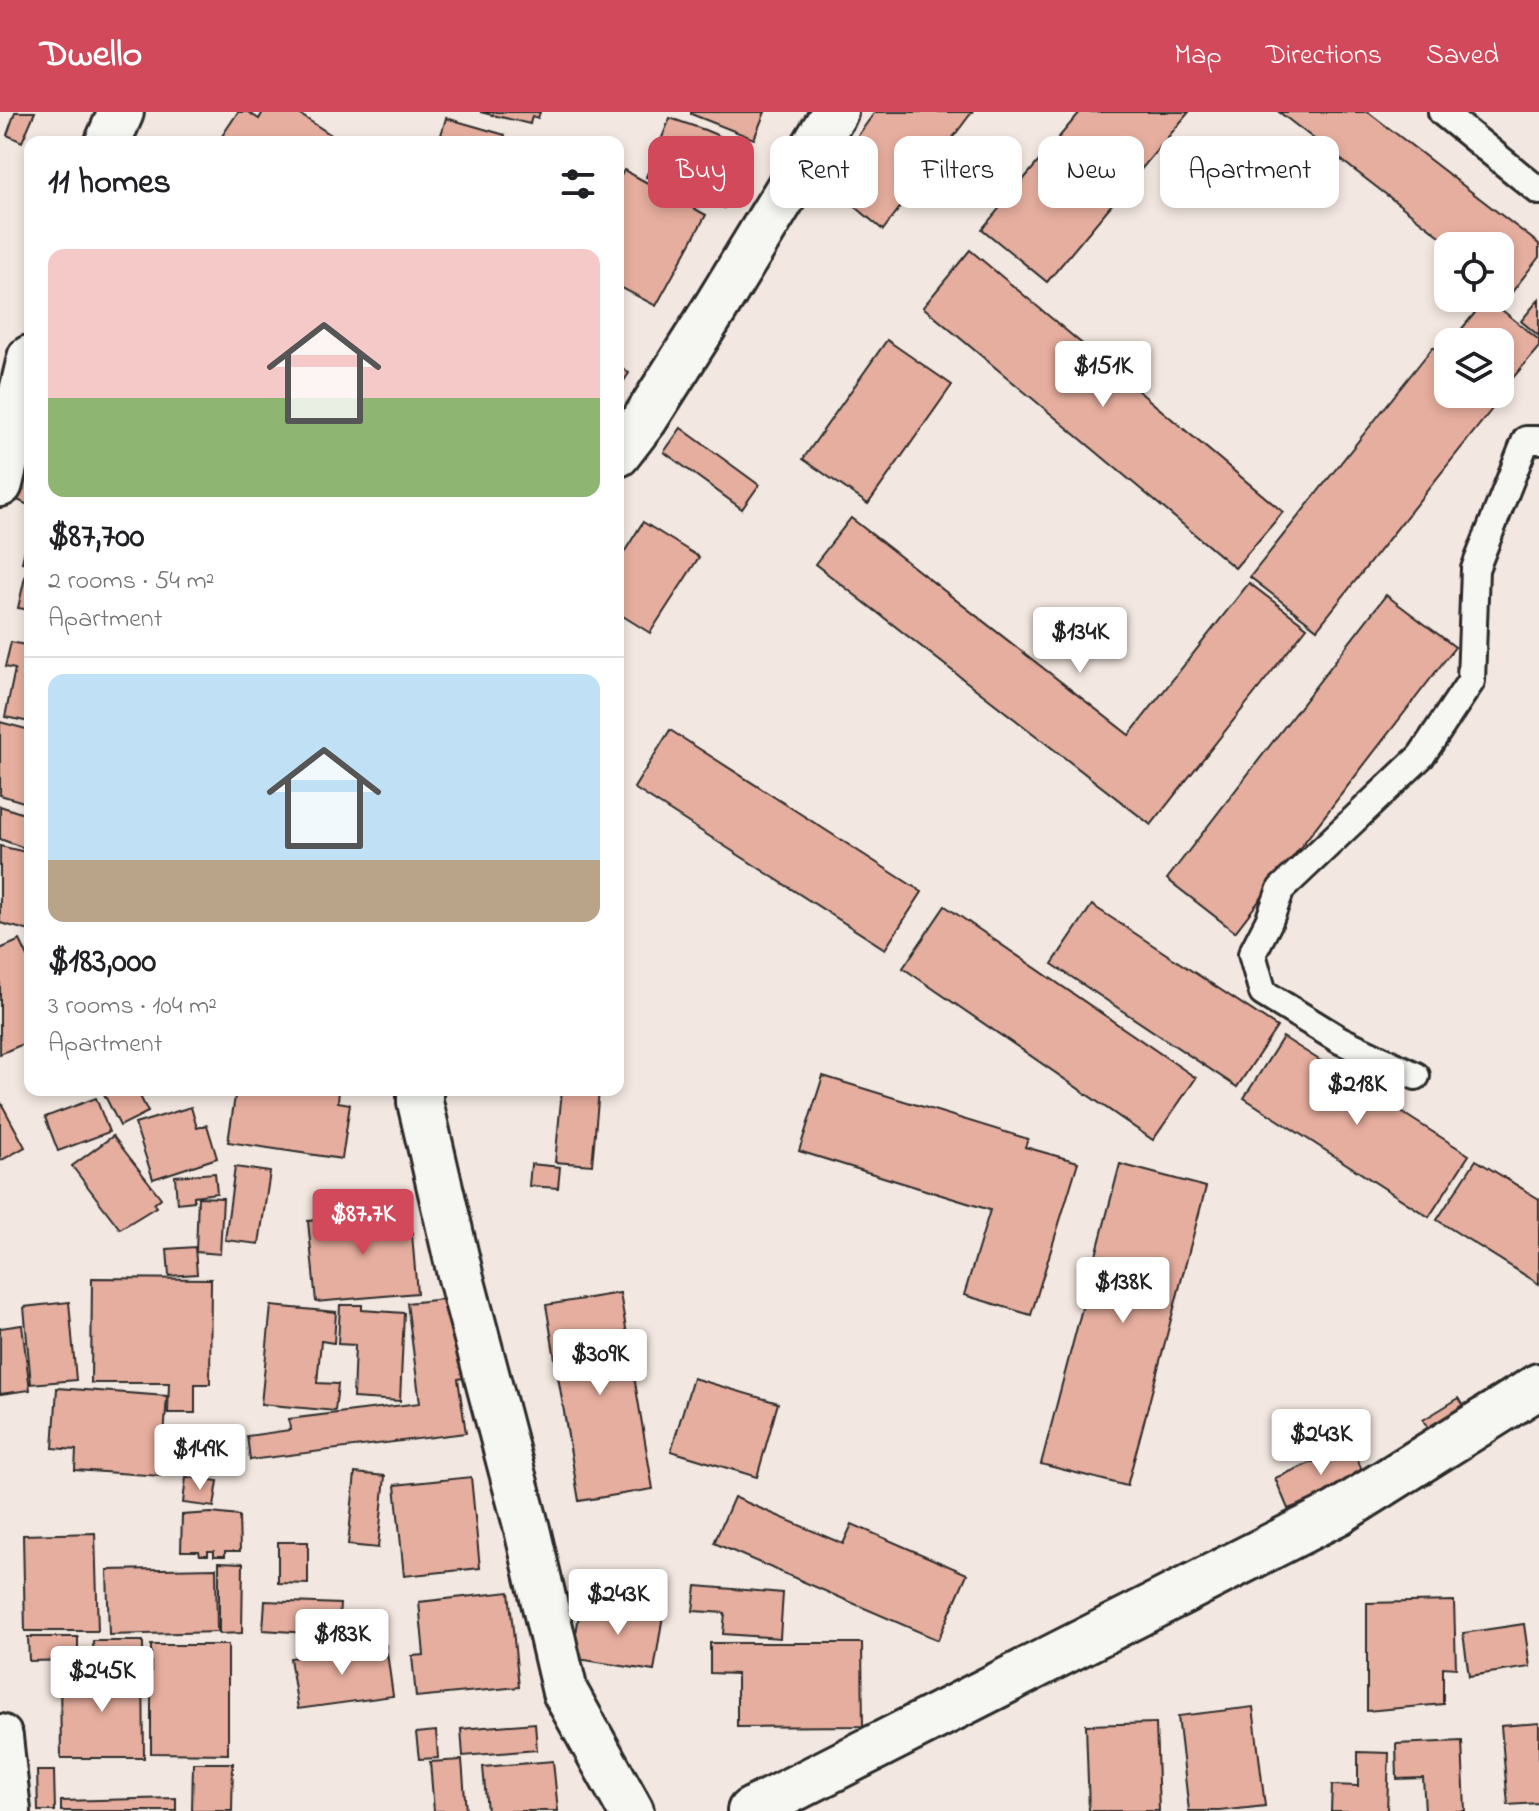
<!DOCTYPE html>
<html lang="en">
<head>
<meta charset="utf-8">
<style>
  body { margin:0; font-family:"Indie Flower",sans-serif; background:#f2f2f2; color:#202124; height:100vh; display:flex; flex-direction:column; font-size:30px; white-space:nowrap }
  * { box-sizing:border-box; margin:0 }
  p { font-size:26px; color:#757577 }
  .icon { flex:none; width:44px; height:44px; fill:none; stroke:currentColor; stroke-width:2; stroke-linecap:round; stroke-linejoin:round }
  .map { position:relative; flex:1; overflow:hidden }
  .panel { position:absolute; left:24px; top:24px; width:600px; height:960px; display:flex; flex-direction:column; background:#fff; border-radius:16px; box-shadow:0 4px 12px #0003 }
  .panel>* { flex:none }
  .hud { position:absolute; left:648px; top:24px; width:760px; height:72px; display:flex; gap:16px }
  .buttons { position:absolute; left:1434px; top:120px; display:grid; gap:16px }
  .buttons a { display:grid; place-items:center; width:80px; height:80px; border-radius:16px; background:#fff; box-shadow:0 4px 12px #0003; font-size:40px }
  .price { position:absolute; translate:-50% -68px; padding:0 18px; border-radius:8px; background:#fff; color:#222; font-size:26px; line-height:52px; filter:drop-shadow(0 2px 4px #0008) }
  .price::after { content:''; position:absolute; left:50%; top:48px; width:24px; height:18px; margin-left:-12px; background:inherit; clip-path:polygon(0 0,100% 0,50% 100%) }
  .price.active { background:#d1495b; color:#fff }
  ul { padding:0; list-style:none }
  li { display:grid; align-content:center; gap:16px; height:424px; padding:0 24px }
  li+li { border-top:2px solid #e0e0e0 }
  li span { display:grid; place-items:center; height:248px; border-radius:16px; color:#555 }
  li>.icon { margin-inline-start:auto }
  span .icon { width:144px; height:144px; fill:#fffc; stroke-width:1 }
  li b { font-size:34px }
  h2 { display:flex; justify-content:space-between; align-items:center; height:96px; padding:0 24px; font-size:34px }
  .tag { padding:0 28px; border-radius:16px; background:#fff; box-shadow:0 4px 12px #0003; font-size:28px; line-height:72px }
  .tag.active { background:#d1495b; color:#fff }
  header { display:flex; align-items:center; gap:48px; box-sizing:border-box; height:112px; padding:0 40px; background:#d1495b; color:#fff }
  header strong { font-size:38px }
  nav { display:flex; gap:44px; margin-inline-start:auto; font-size:28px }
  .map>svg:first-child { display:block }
</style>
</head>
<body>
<header>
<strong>Dwello</strong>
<nav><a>Map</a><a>Directions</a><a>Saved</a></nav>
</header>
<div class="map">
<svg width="1539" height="1699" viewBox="0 0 1539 1699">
  <rect width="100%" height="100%" fill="#f3e8e1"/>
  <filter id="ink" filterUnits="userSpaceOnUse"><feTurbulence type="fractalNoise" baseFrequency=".0125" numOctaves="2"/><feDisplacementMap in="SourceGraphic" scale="16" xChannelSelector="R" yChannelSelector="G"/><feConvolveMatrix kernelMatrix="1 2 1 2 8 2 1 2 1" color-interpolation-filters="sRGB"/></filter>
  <g filter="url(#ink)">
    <g fill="#e6ae9e" stroke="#2b2b2b" stroke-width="2">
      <path d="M 15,0 L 35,0 L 22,30 L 7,23 Z"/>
      <path d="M 238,0 L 248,0 L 259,7 L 263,0 L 296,0 L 342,30 L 218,30 Z"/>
      <path d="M 480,0 L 540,0 L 538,6 L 532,4 L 530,12 Z"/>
      <path d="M 691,0 L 765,0 L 754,27 L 691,2 Z"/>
      <path d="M 875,0 L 972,0 L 883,118 L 851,91 L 822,73 Z"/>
      <path d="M 1080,0 L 1189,0 L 1047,170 L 982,117 Z"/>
      <path d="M 1279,0 L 1368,0 L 1539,132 L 1539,145 L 1512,180 L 1500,170 L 1500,134 L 1453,134 Z"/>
      <path d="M 446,6 L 505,23 L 503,30 L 439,30 Z"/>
      <path d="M 670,6 L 705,18 L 748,36 L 724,96 L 646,65 Z"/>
      <path d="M 624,58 L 706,103 L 656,194 L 618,174 L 618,69 Z"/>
      <path d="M 970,138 L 1283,400 L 1235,456 L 923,195 Z"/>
      <path d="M 1487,186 L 1539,228 L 1539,235 L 1500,281 L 1500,230 L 1451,230 Z"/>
      <path d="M 1539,187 L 1539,224 L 1521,209 Z"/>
      <path d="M 887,228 L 952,273 L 868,392 L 803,347 Z"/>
      <path d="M 1433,235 L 1448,246 L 1448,282 L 1494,282 L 1500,287 L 1317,517 L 1250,465 Z"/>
      <path d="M 618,254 L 629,261 L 618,278 Z"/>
      <path d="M 681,316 L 759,373 L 742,397 L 664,340 Z"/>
      <path d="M 25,339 L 30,341 L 30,394 L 7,383 Z"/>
      <path d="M 851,406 L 1129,623 L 1249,471 L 1307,515 L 1151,713 L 815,452 Z"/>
      <path d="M 643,410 L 699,445 L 650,521 L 618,501 L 618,450 Z"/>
      <path d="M 28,425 L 30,426 L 30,498 L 18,496 L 28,452 L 22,450 Z"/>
      <path d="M 1386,483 L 1455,535 L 1235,820 L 1167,767 Z"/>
      <path d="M 11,530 L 30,534 L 30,610 L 5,605 L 15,557 L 5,555 Z"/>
      <path d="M 0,610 L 30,618 L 30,692 L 0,683 Z"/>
      <path d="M 670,618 L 922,780 L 885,837 L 634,676 Z"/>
      <path d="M 0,694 L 30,704 L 30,738 L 0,727 Z"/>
      <path d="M 0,734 L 30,741 L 30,819 L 0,811 Z"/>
      <path d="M 618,753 L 625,753 L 618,821 Z"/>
      <path d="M 1092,793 L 1277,915 L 1237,975 L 1052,852 Z"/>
      <path d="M 945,794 L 1196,966 L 1153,1028 L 903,856 Z"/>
      <path d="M 20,828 L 30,849 L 30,929 L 0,942 L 0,837 Z"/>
      <path d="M 1283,925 L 1469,1043 L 1429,1105 L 1244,986 Z"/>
      <path d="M 823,964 L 1028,1027 L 1025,1035 L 1078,1050 L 1031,1203 L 964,1183 L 990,1098 L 799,1039 Z"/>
      <path d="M 102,978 L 137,978 L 148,1000 L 120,1014 Z"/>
      <path d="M 236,978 L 339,978 L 338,990 L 350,992 L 342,1047 L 228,1030 Z"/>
      <path d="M 562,978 L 599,978 L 592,1053 L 555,1050 Z"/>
      <path d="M 96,986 L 109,1020 L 58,1039 L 45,1005 Z"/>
      <path d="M 0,989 L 25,1035 L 0,1049 Z"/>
      <path d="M 191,995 L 197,1016 L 207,1013 L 217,1046 L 153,1067 L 135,1012 Z"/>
      <path d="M 113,1024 L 161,1086 L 154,1092 L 156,1095 L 120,1117 L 72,1054 Z"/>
      <path d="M 1476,1048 L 1539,1087 L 1539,1172 L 1437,1108 Z"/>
      <path d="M 531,1052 L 560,1055 L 558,1076 L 529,1074 Z"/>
      <path d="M 1120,1052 L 1206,1075 L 1127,1374 L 1041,1352 Z"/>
      <path d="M 235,1055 L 270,1060 L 259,1132 L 225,1128 Z"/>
      <path d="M 215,1061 L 217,1081 L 194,1084 L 194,1089 L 177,1091 L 175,1064 Z"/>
      <path d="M 198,1085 L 223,1086 L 220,1142 L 196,1140 Z"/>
      <path d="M 410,1099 L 417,1181 L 316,1190 L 308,1109 Z"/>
      <path d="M 195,1135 L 197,1162 L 169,1164 L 167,1137 Z"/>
      <path d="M 92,1166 L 211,1167 L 210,1272 L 195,1272 L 195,1301 L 168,1301 L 169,1271 L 91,1271 Z"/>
      <path d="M 620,1181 L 653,1377 L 579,1389 L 546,1193 Z"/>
      <path d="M 453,1186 L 463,1266 L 458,1267 L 466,1321 L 250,1348 L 247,1324 L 290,1318 L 289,1307 L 420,1291 L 407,1191 Z"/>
      <path d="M 69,1190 L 76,1268 L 31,1272 L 24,1195 Z"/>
      <path d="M 340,1193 L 362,1193 L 362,1198 L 404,1201 L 400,1289 L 353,1286 L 355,1233 L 338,1232 Z"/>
      <path d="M 271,1194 L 336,1200 L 334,1231 L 321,1229 L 317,1271 L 338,1272 L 335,1299 L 261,1292 Z"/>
      <path d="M 22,1213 L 30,1278 L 0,1282 L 0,1216 Z"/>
      <path d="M 693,1266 L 778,1291 L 757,1365 L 671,1339 Z"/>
      <path d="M 57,1276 L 167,1284 L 161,1364 L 75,1358 L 76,1338 L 53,1336 Z"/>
      <path d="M 1459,1286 L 1471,1305 L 1435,1327 L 1423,1308 Z"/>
      <path d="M 1350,1331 L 1366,1367 L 1288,1397 L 1275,1366 L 1334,1341 L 1333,1338 Z"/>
      <path d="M 355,1361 L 385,1364 L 378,1436 L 348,1433 Z"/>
      <path d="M 186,1365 L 218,1369 L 214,1395 L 183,1391 Z"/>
      <path d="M 471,1365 L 480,1456 L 404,1464 L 395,1373 Z"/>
      <path d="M 734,1385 L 843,1432 L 852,1412 L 967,1462 L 938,1528 L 714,1431 Z"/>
      <path d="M 211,1401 L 239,1404 L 240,1439 L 225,1439 L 225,1444 L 214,1444 L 214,1439 L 208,1439 L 208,1443 L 200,1443 L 199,1439 L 181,1439 L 182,1403 Z"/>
      <path d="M 95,1421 L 98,1519 L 25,1519 L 23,1423 Z"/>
      <path d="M 278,1430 L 308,1430 L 308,1472 L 278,1471 Z"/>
      <path d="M 219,1450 L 243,1451 L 242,1521 L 219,1522 Z"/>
      <path d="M 216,1456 L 217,1520 L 109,1523 L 107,1458 Z"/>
      <path d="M 696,1474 L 783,1481 L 780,1526 L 723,1522 L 725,1501 L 693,1499 Z"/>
      <path d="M 509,1480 L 519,1575 L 416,1585 L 412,1544 L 424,1543 L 419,1490 Z"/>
      <path d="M 265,1489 L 340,1492 L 338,1523 L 263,1518 Z"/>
      <path d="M 1454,1489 L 1456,1556 L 1443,1555 L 1443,1592 L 1367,1599 L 1367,1491 Z"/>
      <path d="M 581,1491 L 663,1503 L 654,1559 L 572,1546 Z"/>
      <path d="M 1524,1512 L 1530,1555 L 1469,1564 L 1463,1521 Z"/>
      <path d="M 28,1525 L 78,1525 L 78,1548 L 29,1549 Z"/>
      <path d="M 93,1529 L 143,1529 L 143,1556 L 94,1556 Z"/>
      <path d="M 710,1531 L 862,1531 L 863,1614 L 737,1615 L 737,1562 L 710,1561 Z"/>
      <path d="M 151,1533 L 228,1533 L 228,1642 L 151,1641 Z"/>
      <path d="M 386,1533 L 393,1584 L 298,1597 L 290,1546 Z"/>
      <path d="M 143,1558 L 144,1646 L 61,1646 L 60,1559 Z"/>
      <path d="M 1253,1595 L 1265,1694 L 1220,1699 L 1189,1699 L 1178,1604 Z"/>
      <path d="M 535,1611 L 537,1638 L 463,1644 L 461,1617 Z"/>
      <path d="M 1156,1611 L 1159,1699 L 1089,1699 L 1086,1613 Z"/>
      <path d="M 1539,1611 L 1539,1691 L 1508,1693 L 1501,1614 Z"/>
      <path d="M 436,1619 L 438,1646 L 419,1647 L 416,1621 Z"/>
      <path d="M 1462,1629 L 1465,1699 L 1425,1699 L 1423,1666 L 1397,1667 L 1396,1632 Z"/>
      <path d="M 1358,1640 L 1389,1641 L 1387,1699 L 1331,1699 L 1332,1673 L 1358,1674 Z"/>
      <path d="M 462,1648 L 466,1699 L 434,1699 L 430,1650 Z"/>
      <path d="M 553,1649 L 558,1699 L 487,1699 L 483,1655 Z"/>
      <path d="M 193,1651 L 233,1651 L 232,1699 L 192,1699 Z"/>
      <path d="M 37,1659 L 54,1659 L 55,1699 L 38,1699 Z"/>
      <path d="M 176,1686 L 176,1699 L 61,1699 L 61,1689 Z"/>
    </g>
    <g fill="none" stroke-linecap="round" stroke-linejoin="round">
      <defs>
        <g id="lane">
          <path d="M 1442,0 L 1539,79"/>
          <path d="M 1416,964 L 1340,928 L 1263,881 L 1252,842 L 1269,809 L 1281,777 L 1421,644 L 1471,569 L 1475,457 L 1526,328 L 1539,328"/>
        </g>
        <g id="street">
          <path d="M 108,30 L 121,0"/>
          <path d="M 618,342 L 645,307 L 716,195 L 835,0"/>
          <path d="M 0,372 L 30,246"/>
          <path d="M 420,978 L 420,990 L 460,1162 L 527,1417 L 565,1580 L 631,1699"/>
          <path d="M 0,1625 L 8,1699"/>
          <path d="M 750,1699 L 1337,1401 L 1539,1274"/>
        </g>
      </defs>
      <use href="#lane" stroke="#2b2b2b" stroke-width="32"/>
      <use href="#street" stroke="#2b2b2b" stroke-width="50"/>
      <use href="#lane" stroke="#f6f6f2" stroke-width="26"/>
      <use href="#street" stroke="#f6f6f2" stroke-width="44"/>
    </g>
  </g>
</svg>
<div class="buttons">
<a><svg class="icon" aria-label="locate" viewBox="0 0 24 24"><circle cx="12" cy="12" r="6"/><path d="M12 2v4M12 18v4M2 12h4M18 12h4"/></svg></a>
<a><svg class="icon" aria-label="layers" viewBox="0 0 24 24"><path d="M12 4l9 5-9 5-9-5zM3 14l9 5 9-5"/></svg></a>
</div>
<b class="price" style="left:1103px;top:297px">$151K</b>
<b class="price" style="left:1080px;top:563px">$134K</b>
<b class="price" style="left:1357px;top:1015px">$218K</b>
<b class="price active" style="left:363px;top:1145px">$87.7K</b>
<b class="price" style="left:1123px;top:1213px">$138K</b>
<b class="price" style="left:600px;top:1285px">$309K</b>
<b class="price" style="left:1321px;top:1365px">$243K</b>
<b class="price" style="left:200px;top:1380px">$149K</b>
<b class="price" style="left:618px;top:1525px">$243K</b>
<b class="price" style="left:342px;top:1565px">$183K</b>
<b class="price" style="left:102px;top:1602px">$245K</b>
<div class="hud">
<a class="tag active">Buy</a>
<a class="tag">Rent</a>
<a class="tag">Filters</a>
<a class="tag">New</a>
<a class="tag">Apartment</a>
</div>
<section class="panel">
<h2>11 homes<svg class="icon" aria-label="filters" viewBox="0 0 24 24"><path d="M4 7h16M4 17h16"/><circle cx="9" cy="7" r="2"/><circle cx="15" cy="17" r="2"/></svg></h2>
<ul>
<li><span style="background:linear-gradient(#f6c9c9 60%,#8fb573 0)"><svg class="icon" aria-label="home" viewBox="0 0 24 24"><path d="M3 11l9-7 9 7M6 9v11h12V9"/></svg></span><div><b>$87,700</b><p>2 rooms · 54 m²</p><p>Apartment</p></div></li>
<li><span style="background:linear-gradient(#bfe0f5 75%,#b9a48a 0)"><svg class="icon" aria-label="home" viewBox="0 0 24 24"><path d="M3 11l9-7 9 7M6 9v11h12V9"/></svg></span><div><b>$183,000</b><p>3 rooms · 104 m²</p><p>Apartment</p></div></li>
</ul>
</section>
</div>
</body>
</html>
